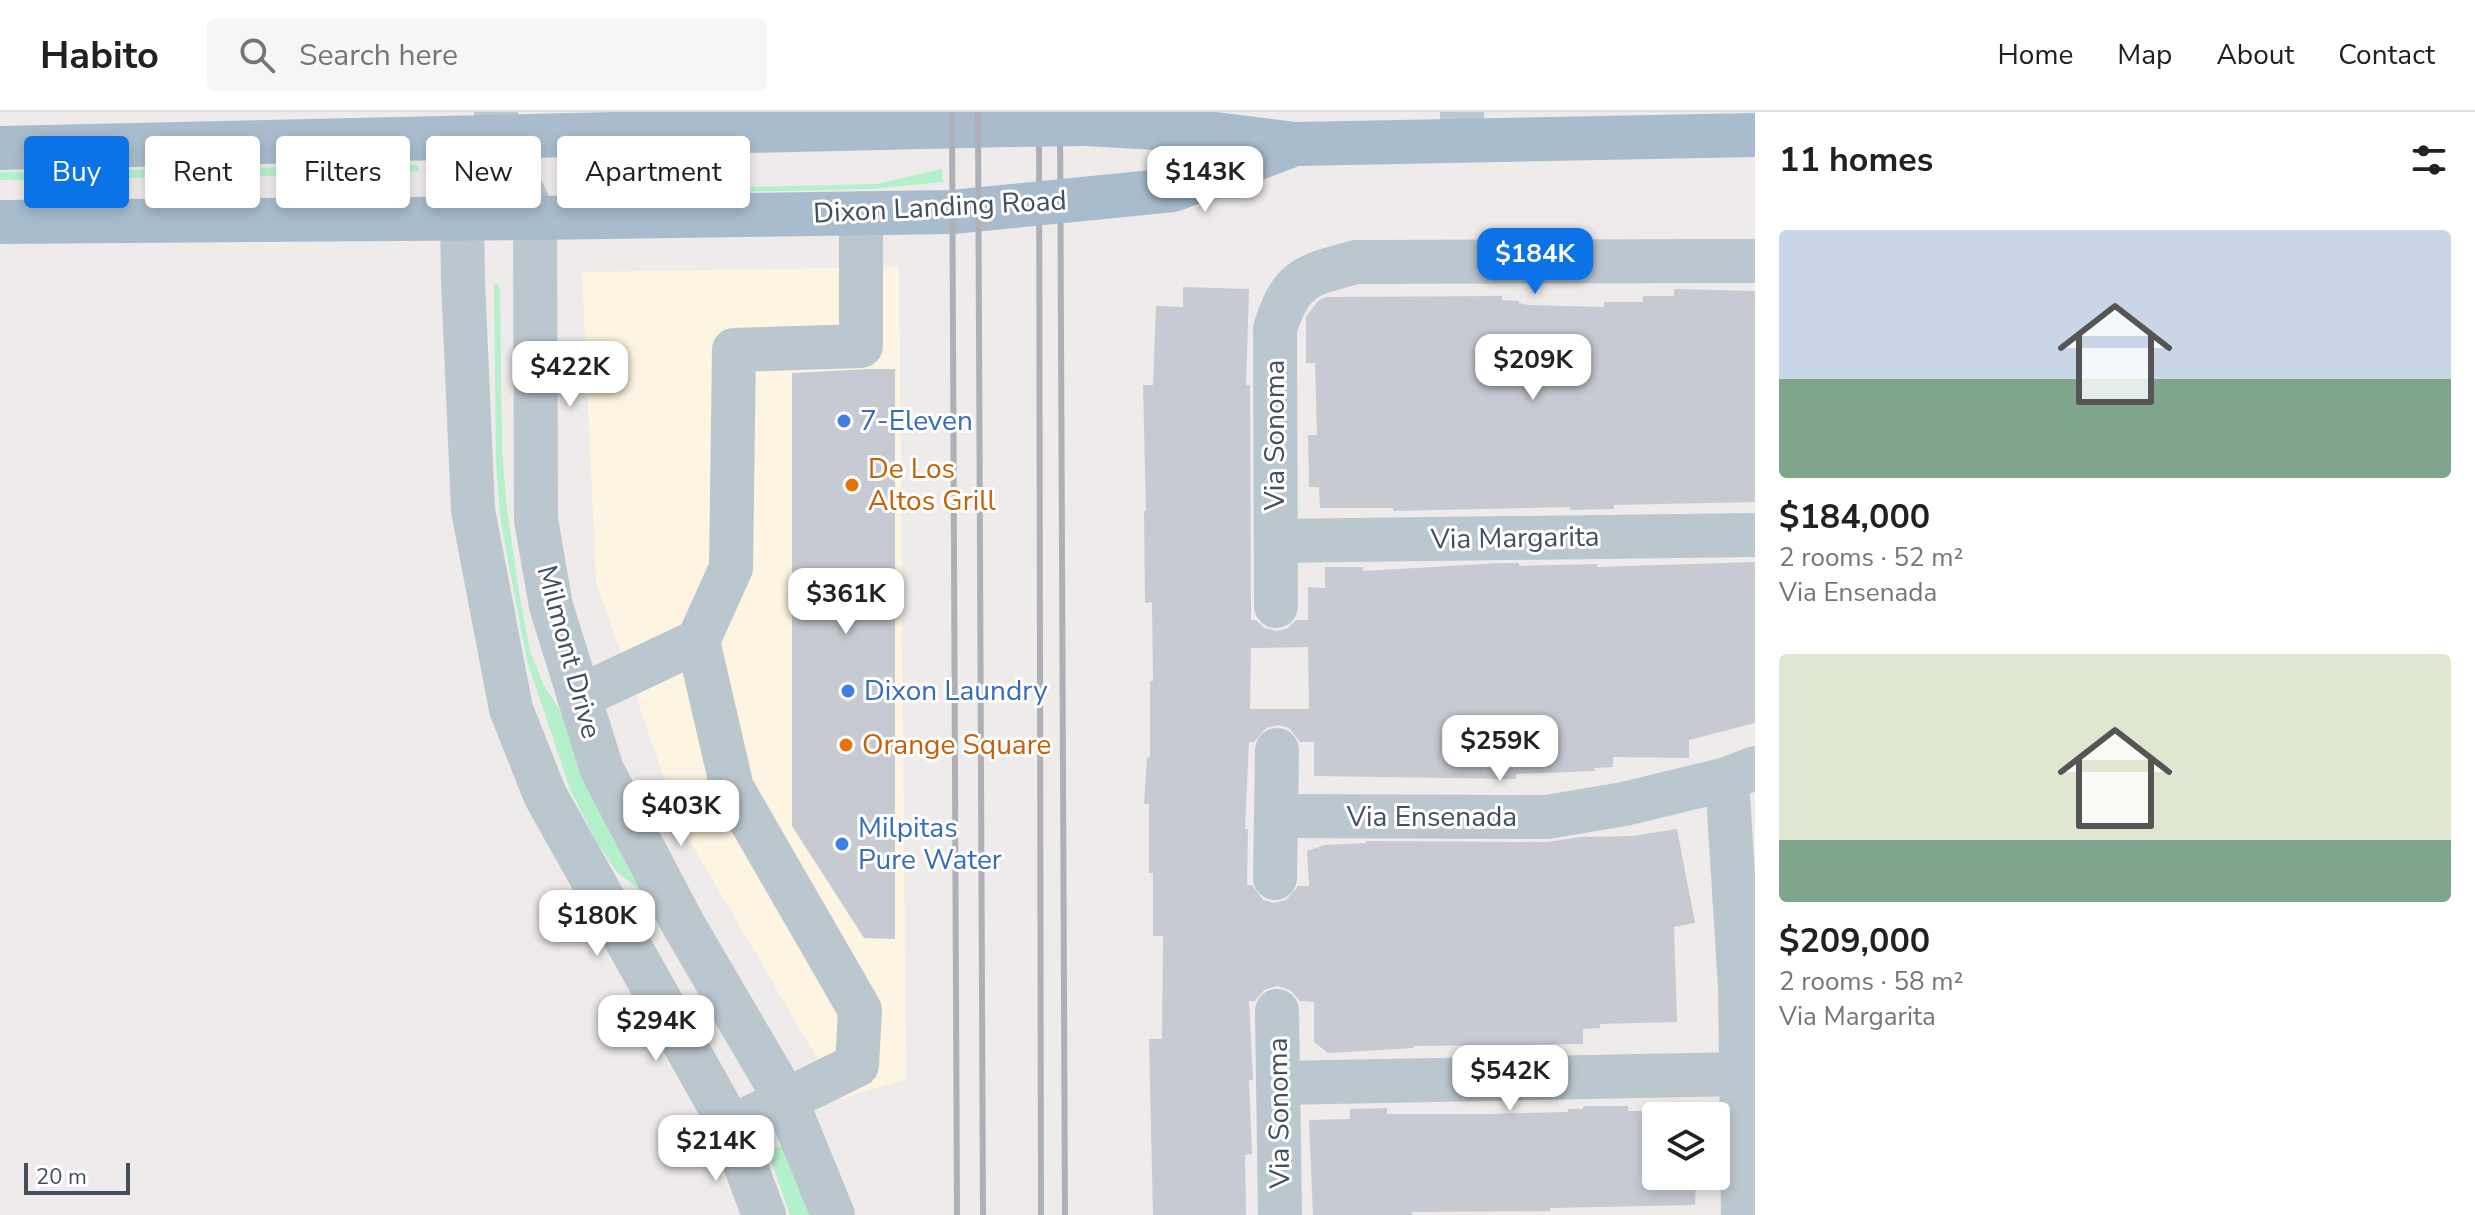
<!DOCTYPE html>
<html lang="en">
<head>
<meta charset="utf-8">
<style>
  body { margin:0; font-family:"Nunito Sans",sans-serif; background:#f6f6f6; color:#202124; height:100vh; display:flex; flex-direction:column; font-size:30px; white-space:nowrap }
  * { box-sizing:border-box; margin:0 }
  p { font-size:26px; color:#757577 }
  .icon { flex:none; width:44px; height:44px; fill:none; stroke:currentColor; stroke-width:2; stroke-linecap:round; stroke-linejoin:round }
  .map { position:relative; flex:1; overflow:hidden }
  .details { display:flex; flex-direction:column; background:#fff; width:720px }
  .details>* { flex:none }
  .hud { position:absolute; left:24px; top:24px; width:760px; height:72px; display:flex; gap:16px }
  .tools { position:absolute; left:1642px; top:990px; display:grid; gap:16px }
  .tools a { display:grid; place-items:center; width:88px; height:88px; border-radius:8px; background:#fff; box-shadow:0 4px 12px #0003; font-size:40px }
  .scale { position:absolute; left:24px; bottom:20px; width:106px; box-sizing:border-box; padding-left:8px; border:4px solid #434f5a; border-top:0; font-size:22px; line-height:28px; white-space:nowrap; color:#434f5a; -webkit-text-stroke:6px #fff; paint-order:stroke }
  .price { position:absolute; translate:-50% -68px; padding:0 18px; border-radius:16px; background:#fff; color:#222; font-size:26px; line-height:52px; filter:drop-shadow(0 2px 4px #0008) }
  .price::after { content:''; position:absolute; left:50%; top:48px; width:24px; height:18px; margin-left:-12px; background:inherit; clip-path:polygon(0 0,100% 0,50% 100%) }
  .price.selected { background:#0c72e8; color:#fff }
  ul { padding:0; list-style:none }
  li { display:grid; align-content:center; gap:16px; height:424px; padding:0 24px }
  li span { display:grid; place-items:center; height:248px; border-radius:8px; color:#555 }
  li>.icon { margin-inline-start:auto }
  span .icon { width:144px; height:144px; fill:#fffc; stroke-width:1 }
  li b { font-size:34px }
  h2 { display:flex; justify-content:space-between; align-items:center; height:96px; padding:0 24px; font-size:34px }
  .tag { padding:0 28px; border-radius:8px; background:#fff; box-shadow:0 4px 12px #0003; font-size:28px; line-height:72px }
  .tag.selected { background:#0c72e8; color:#fff }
  header { display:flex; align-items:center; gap:48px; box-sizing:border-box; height:112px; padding:0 40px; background:#fff; border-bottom:2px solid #e0e0e0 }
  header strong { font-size:38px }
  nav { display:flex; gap:44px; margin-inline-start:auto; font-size:28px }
  .search { width:560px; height:72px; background:#f6f6f6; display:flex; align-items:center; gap:20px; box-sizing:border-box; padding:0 28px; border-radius:8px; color:#757577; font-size:30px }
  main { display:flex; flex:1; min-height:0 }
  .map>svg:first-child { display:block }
</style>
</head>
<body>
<header>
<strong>Habito</strong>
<div class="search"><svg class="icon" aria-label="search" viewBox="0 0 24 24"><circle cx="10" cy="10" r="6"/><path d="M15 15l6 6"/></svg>Search here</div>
<nav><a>Home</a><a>Map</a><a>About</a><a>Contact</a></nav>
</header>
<main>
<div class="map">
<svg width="1755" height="1103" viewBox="0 0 1755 1103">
  <rect width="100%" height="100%" fill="#efebeb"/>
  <path fill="#fdf4e1" d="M 899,155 L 906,967 L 841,987 L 681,714 L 596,470 L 582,160 Z"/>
  <g fill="#b4f1ca">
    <path d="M 415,53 L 419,55 L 419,59 L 374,62 L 0,68 L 0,60 Z"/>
    <path d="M 942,57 L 943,70 L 871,77 L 598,83 L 594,79 L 876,72 Z"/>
    <path d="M 497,171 L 500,177 L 502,338 L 507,397 L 519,480 L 530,539 L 544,574 L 565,605 L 701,873 L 636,775 L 617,760 L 597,731 L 570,677 L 527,549 L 501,411 L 496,352 L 494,173 Z"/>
    <path d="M 783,1033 L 816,1103 L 790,1103 L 772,1051 L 773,1038 Z"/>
  </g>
  <g fill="#c7cad2" fill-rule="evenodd">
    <path d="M 1183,175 L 1249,177 L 1246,273 L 1250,273 L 1251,508 L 1256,508 L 1264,516 L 1277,519 L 1288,516 L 1296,508 L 1308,508 L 1308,475 L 1325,476 L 1325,455 L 1363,455 L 1363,459 L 1501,451 L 1519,451 L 1519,454 L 1597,452 L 1597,455 L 1755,450 L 1755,611 L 1689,628 L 1689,646 L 1613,645 L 1613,655 L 1594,656 L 1595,659 L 1516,662 L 1516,667 L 1314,664 L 1314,630 L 1300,630 L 1289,616 L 1278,613 L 1266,616 L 1254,630 L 1249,630 L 1245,717 L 1248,717 L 1247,773 L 1252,773 L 1263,788 L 1274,791 L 1286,788 L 1298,774 L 1309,774 L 1307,739 L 1325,733 L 1366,731 L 1366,729 L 1547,730 L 1580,725 L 1633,724 L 1677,717 L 1695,811 L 1674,815 L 1677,910 L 1600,912 L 1600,916 L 1583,917 L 1583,932 L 1413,934 L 1414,936 L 1328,941 L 1314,930 L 1314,890 L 1300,889 L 1290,878 L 1277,874 L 1264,878 L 1255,889 L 1249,889 L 1253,968 L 1249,968 L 1252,1042 L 1245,1043 L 1246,1103 L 1153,1103 L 1149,927 L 1162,927 L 1163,824 L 1153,824 L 1153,761 L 1149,761 L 1149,692 L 1144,692 L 1147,645 L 1150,646 L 1150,569 L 1153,569 L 1152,490 L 1145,491 L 1144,399 L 1146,399 L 1143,273 L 1153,273 L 1156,194 L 1183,195 ZM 1308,535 L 1309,597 L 1250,597 L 1251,536 Z"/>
    <path d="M 1674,177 L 1755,179 L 1755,390 L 1614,393 L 1614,397 L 1570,398 L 1570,395 L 1393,399 L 1393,396 L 1320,396 L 1319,375 L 1309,375 L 1308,323 L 1317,323 L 1315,251 L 1306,251 L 1306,205 L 1318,189 L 1326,185 L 1502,184 L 1502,188 L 1519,189 L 1519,191 L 1528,193 L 1604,195 L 1604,190 L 1643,190 L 1643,184 L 1674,184 Z"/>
    <path d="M 868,257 L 895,257 L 895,827 L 864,826 L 792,714 L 792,261 Z"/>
    <path d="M 1583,994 L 1628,994 L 1628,999 L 1656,999 L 1656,1064 L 1696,1064 L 1695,1093 L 1550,1096 L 1550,1099 L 1412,1100 L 1412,1103 L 1313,1103 L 1309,1008 L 1350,1007 L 1350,997 L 1387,996 L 1387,1002 L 1489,1002 L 1568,1000 L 1568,997 L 1583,997 Z"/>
  </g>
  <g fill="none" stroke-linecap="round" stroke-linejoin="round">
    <g stroke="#bbc7cf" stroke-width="44">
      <path d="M 496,0 L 496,24 L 462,107 L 463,169 L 473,398 L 511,597 L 545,683 L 731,1015 L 764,1103"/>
      <path d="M 1462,0 L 1462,28"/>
      <path d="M 496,24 L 535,106 L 536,408 L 551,494 L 602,658 L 683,812 L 786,988 L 833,1103"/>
      <path d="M 1276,429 L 1755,423"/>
      <path d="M 1276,494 L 1275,217 C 1291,165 1307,163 1356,150 L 1755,149"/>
      <path d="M 579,585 L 698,529"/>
      <path d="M 1727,667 L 1740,875 L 1743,1103"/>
      <path d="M 1277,704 L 1547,705 L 1624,692 L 1727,667 L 1755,656"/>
      <path d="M 1275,766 L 1277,638"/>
      <path d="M 1277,899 L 1280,1103"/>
      <path d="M 1279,971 L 1741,962"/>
      <path d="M 731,1015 L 857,953 L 860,898 L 732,676 L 698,529 L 731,456 L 734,238 L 861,234 L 861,101"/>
    </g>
    <g stroke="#a8bccd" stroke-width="44">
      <path d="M 1086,12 L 1174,17 L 1296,32 L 1755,23"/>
      <path d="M 0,36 L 1011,13"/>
      <path d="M 1093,86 L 1173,78 L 1290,34"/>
      <path d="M 0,110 L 535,106 L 952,100 L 1013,94"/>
    </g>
    <g stroke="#adb1b7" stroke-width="6">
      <path d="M 952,0 L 957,1103"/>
      <path d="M 978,0 L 983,1103"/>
      <path d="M 1039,0 L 1041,1103"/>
      <path d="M 1060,0 L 1065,1103"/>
    </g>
    <g stroke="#a8bccd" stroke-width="44">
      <path d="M 1011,13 L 1086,12"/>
      <path d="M 1013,94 L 1093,86"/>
    </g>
  </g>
  <g fill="#3f7fe0" stroke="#fff" stroke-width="3">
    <circle cx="844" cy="309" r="8"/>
    <circle cx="848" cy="579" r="8"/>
    <circle cx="842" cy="732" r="8"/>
  </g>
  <g fill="#e8710a" stroke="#fff" stroke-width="3">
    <circle cx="852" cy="373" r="8"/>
    <circle cx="846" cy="633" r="8"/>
  </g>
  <g text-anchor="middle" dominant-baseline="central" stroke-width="6" stroke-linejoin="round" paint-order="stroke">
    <g font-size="28" fill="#434f5a" stroke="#fff">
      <text transform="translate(940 95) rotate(-3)">Dixon Landing Road</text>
      <text transform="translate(1275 323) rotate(-90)">Via Sonoma</text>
      <text transform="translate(1515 426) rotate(-1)">Via Margarita</text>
      <text transform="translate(569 540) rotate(75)">Milmont Drive</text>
      <text x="1432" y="705">Via Ensenada</text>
      <text transform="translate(1279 1001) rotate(-91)">Via Sonoma</text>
    </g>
    <g font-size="28" fill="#366cbe" stroke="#fff" text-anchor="start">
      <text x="860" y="309">7-Eleven</text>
      <text x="864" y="579">Dixon Laundry</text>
      <text x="858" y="716">Milpitas<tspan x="858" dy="32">Pure Water</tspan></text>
    </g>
    <g font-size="28" fill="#c56008" stroke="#fff" text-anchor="start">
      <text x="868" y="357">De Los<tspan x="868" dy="32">Altos Grill</tspan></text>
      <text x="862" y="633">Orange Square</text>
    </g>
  </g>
</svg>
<div class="tools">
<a><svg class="icon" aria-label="layers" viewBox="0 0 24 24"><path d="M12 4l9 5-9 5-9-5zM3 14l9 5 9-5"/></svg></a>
</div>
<div class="scale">20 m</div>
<b class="price" style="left:1205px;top:102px">$143K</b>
<b class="price selected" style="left:1535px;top:184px">$184K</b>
<b class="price" style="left:1533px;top:290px">$209K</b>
<b class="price" style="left:570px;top:297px">$422K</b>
<b class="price" style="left:846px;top:524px">$361K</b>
<b class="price" style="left:1500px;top:671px">$259K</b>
<b class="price" style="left:681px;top:736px">$403K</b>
<b class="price" style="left:597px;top:846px">$180K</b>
<b class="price" style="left:656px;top:951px">$294K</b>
<b class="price" style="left:1510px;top:1001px">$542K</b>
<b class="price" style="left:716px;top:1071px">$214K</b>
<div class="hud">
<a class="tag selected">Buy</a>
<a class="tag">Rent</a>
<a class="tag">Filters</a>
<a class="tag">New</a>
<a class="tag">Apartment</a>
</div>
</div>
<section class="details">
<h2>11 homes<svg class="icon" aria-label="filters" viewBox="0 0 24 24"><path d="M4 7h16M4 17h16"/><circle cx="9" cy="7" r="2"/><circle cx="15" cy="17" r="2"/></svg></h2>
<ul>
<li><span style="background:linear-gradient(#c9d6e8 60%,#7fa58c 0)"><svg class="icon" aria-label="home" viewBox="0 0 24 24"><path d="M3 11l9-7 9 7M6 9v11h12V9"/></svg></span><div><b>$184,000</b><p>2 rooms · 52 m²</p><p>Via Ensenada</p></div></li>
<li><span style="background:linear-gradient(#dfe7d0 75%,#7fa58c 0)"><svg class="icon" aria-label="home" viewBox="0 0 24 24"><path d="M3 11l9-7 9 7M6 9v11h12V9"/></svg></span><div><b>$209,000</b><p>2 rooms · 58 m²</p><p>Via Margarita</p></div></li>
</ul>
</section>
</main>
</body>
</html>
